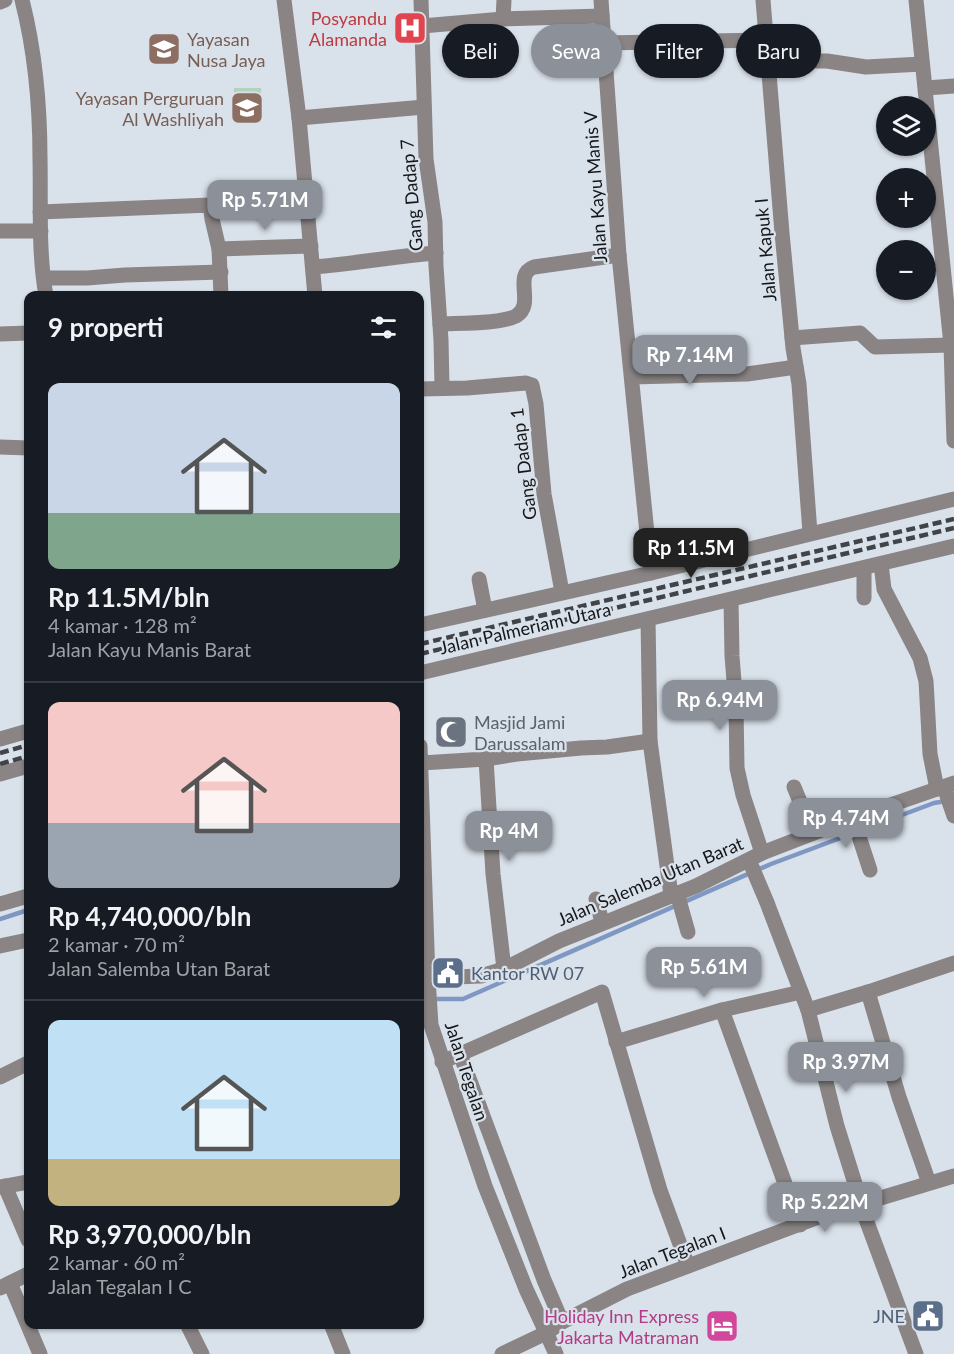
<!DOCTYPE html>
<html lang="id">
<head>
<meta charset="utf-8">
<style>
  body { margin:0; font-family:Lato,sans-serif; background:#242831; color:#f1f3f6; height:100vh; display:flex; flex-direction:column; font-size:22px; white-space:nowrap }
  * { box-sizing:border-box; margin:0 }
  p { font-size:20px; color:#9ea1a6 }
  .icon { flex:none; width:33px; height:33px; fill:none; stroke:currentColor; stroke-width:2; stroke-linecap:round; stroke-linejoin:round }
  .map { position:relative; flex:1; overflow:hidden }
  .sheet { position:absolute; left:24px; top:291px; width:400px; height:1038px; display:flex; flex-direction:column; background:#171b24; border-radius:12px; box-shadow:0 2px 4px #0004 }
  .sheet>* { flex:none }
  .guide { position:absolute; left:442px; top:24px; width:422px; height:54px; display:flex; gap:12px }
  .buttons { position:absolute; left:876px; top:96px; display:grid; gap:12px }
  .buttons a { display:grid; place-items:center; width:60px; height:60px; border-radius:50%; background:#171b24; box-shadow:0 2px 4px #0004; font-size:30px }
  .price { position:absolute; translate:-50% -51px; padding:0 14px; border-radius:12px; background:#8c9099; color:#fff; font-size:20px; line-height:39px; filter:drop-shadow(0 2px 3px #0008) }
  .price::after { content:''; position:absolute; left:50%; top:36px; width:18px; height:14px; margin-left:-9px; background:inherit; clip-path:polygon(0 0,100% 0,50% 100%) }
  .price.selected { background:#222; color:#fff }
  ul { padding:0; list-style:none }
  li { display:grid; align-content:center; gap:12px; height:318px; padding:0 24px }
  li+li { border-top:2px solid #363941 }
  li span { display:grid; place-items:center; height:186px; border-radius:12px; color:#555 }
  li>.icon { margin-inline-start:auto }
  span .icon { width:108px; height:108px; fill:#fffc; stroke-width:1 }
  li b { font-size:26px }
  h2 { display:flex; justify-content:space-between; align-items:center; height:72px; padding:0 24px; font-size:26px }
  .pill { padding:0 21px; border-radius:27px; background:#171b24; box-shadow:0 2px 4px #0004; font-size:21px; line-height:54px }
  .pill.selected { background:#8c9099; color:#fff }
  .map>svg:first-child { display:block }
</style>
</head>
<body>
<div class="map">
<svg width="954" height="1354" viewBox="0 0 954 1354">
  <rect width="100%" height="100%" fill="#d9e1ea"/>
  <path fill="#b3d2bb" d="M 234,88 L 261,88 L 261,104 L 234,103 Z"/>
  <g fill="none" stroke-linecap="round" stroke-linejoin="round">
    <g stroke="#7e97c3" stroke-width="4.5">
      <path d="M 0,919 L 28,910"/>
      <path d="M 420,999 L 463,999 L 771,864 L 934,803 L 946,801"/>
    </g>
    <g stroke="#8a8484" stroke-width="15">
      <path d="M 22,0 C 35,51 40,106 40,159 C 41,204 38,251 46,296"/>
      <path d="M 284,0 L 299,118 L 315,296"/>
      <path d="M 421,0 L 426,159 L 435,222 L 436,266 L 441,340 L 442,387"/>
      <path d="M 601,0 L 619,255 L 651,573"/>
      <path d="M 763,0 L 782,233 L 793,348 L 799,384 L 810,533"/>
      <path d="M 916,0 L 951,345 L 954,441"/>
      <path d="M 0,2 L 5,0"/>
      <path d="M 503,19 L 504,0"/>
      <path d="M 422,26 L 503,19 L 602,16"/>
      <path d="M 604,43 L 765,40"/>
      <path d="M 768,61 L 827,61 L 866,67 L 922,64"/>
      <path d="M 926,88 L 954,86"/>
      <path d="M 299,118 L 424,107"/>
      <path d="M 884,200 L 886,200"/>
      <path d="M 40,212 L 210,205 L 212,219 L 219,249 L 221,296"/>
      <path d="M 0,231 L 41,231"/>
      <path d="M 219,249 L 311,246"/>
      <path d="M 313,267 C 354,264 395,256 436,253"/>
      <path d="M 44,278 L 87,278 L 125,275 L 221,272"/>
      <path d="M 440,324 C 458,323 501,324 516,316 C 536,304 512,275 534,267 L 619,255"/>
      <path d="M 0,334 L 28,333"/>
      <path d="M 792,338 L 860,333 L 875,347 L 951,345"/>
      <path d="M 632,377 L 747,374 L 796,367"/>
      <path d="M 420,389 L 467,388 L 526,383 L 532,385 L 536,404 L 544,494 L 562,592"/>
      <path d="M 0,447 L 28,448"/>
      <path d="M 881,564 L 884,589 L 920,658 L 926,681 L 930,754 L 937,789"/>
      <path d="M 864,568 L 864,598"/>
      <path d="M 479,579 L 485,610"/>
      <path d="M 731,600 L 732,656 L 736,706 L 737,768 L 743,795 L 762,853"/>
      <path d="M 648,619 L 650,741 L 671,895"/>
      <path d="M 420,625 L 651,573 L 954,499"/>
      <path d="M 420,673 L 954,546"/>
      <path d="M 0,739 L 28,731"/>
      <path d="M 420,746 L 428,978 L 431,1025 L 485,1186 L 526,1289 L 556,1354"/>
      <path d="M 486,759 L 493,874 L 504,969"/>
      <path d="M 421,763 L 486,759 L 517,754 L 581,748 L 607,747 L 650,741"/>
      <path d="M 0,774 L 28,766"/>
      <path d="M 794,787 L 813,833"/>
      <path d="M 944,787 L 954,816"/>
      <path d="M 853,818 L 870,870"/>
      <path d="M 749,860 L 768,905"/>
      <path d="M 677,893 L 688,932"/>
      <path d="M 596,899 L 602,922"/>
      <path d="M 0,904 L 28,896"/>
      <path d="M 769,908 L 808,1010 L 837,1126 L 867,1222 L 916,1354"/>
      <path d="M 0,946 L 28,940"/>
      <path d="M 428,978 L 481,976 L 504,969 L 559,941 L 696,886 L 762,853 L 850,819 L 954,783"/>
      <path d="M 868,992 L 899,1097 L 929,1183"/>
      <path d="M 722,1010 L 800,1225"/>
      <path d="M 808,1010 L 868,992 L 954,963"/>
      <path d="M 616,1042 L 722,1010 L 801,992"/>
      <path d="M 460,1054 L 544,1280 L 562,1322"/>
      <path d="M 442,1062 L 602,992 L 660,1190 L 688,1266"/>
      <path d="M 0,1077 L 28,1063"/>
      <path d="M 5,1186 L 28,1240"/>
      <path d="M 0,1187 L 28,1182"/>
      <path d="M 10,1283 L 40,1354"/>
      <path d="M 0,1288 L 28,1274"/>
      <path d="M 187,1324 L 202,1354"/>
      <path d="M 331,1324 L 343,1354"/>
      <path d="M 502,1354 L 546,1333 L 562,1322 L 627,1289 L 824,1215 L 954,1176"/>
    </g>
    <g stroke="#404347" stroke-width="4.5" stroke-dasharray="9 4.5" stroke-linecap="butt">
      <path d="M 420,644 L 954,519"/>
      <path d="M 420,654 L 954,528"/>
      <path d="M 0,753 L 28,745"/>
      <path d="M 0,764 L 28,756"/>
    </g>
  </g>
  <defs>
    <symbol id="hospital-square" viewBox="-11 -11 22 22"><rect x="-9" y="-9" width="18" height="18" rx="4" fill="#e0444e" stroke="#d9e1ea"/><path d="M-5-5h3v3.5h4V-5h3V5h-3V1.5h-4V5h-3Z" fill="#fff"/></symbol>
    <symbol id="school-square" viewBox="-11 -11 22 22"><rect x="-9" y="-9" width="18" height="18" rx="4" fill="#8d6e63" stroke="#d9e1ea"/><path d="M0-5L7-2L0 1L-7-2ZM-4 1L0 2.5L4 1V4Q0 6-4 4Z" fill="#fff"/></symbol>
    <symbol id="mosque-square" viewBox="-11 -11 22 22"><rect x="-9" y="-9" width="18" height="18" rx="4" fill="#6b7280" stroke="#d9e1ea"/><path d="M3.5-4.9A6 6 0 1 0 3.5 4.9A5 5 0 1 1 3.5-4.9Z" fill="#fff"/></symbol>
    <symbol id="civic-square" viewBox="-11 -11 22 22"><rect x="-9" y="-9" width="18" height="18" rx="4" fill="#5c6f8a" stroke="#d9e1ea"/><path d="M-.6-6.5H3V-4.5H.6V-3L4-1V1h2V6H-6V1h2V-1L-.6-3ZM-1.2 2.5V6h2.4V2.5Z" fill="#fff"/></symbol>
    <symbol id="hotel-square" viewBox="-11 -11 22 22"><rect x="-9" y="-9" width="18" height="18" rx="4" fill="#d1479c" stroke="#d9e1ea"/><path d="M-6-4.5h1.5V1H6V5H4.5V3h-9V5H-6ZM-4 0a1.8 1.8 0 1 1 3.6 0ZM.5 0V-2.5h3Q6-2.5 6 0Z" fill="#fff"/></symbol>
  </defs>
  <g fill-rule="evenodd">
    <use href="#hospital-square" x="391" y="9" width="38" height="38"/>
    <use href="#school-square" x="145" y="30" width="38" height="38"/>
    <use href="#school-square" x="228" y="89" width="38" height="38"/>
    <use href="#mosque-square" x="432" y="713" width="38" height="38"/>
    <use href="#civic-square" x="429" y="954" width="38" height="38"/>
    <use href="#civic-square" x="909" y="1297" width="38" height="38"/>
    <use href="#hotel-square" x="703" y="1307" width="38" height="38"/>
  </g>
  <g text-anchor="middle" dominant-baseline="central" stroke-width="4.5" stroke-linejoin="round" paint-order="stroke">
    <g font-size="18" fill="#be3a42" stroke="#d9e1ea" text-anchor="end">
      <text x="387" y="18">Posyandu<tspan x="387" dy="21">Alamanda</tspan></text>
    </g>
    <g font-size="18" fill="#785e54" stroke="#d9e1ea" text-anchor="start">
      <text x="187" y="39">Yayasan<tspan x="187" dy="21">Nusa Jaya</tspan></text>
      <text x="224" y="98" text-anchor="end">Yayasan Perguruan<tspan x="224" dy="21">Al Washliyah</tspan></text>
    </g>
    <g font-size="18" fill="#15171a" stroke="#d9e1ea">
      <text transform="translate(595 187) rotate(-94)">Jalan Kayu Manis V</text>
      <text transform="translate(411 195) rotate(-95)">Gang Dadap 7</text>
      <text transform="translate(765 250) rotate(-95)">Jalan Kapuk I</text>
      <text transform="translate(523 464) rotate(-97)">Gang Dadap 1</text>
      <text transform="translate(525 628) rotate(-13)">Jalan Palmeriam Utara</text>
      <text transform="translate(650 881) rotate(-23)">Jalan Salemba Utan Barat</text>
      <text transform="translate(467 1071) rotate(72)">Jalan Tegalan</text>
      <text transform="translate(672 1252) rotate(-21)">Jalan Tegalan I</text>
    </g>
    <g font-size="18" fill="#5b616d" stroke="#d9e1ea" text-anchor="start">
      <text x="474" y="722">Masjid Jami<tspan x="474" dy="21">Darussalam</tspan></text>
    </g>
    <g font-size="18" fill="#4e5e75" stroke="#d9e1ea" text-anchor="start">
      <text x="471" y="973">Kantor RW 07</text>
      <text x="905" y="1316" text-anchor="end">JNE</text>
    </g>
    <g font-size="18" fill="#b23c85" stroke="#d9e1ea" text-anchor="end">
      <text x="699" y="1316">Holiday Inn Express<tspan x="699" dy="21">Jakarta Matraman</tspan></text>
    </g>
  </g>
</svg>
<div class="buttons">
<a><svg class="icon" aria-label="layers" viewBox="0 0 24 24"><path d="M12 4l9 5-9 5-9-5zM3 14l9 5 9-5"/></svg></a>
<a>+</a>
<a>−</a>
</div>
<b class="price" style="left:265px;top:231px">Rp 5.71M</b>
<b class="price" style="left:690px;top:386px">Rp 7.14M</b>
<b class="price selected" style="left:691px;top:579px">Rp 11.5M</b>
<b class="price" style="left:720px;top:731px">Rp 6.94M</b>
<b class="price" style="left:846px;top:849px">Rp 4.74M</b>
<b class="price" style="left:509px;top:862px">Rp 4M</b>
<b class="price" style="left:704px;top:998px">Rp 5.61M</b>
<b class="price" style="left:846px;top:1093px">Rp 3.97M</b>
<b class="price" style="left:825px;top:1233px">Rp 5.22M</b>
<div class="guide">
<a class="pill">Beli</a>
<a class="pill selected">Sewa</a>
<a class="pill">Filter</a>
<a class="pill">Baru</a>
</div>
<section class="sheet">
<h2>9 properti<svg class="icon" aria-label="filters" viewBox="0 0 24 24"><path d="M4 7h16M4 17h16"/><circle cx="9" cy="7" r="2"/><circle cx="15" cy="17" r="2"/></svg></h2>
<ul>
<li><span style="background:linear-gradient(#c9d6e8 70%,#7fa58c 0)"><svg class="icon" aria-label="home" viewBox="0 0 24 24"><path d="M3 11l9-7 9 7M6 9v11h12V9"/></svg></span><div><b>Rp 11.5M/bln</b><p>4 kamar · 128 m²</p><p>Jalan Kayu Manis Barat</p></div></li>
<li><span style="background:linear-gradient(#f6c9c9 65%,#9aa5b1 0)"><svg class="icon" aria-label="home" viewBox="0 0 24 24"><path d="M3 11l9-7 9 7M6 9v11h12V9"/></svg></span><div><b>Rp 4,740,000/bln</b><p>2 kamar · 70 m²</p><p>Jalan Salemba Utan Barat</p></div></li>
<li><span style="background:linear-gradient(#bfe0f5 75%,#c2b280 0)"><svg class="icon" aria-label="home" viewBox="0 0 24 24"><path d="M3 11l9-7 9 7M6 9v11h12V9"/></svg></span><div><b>Rp 3,970,000/bln</b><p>2 kamar · 60 m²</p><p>Jalan Tegalan I C</p></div></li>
</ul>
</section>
</div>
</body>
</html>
